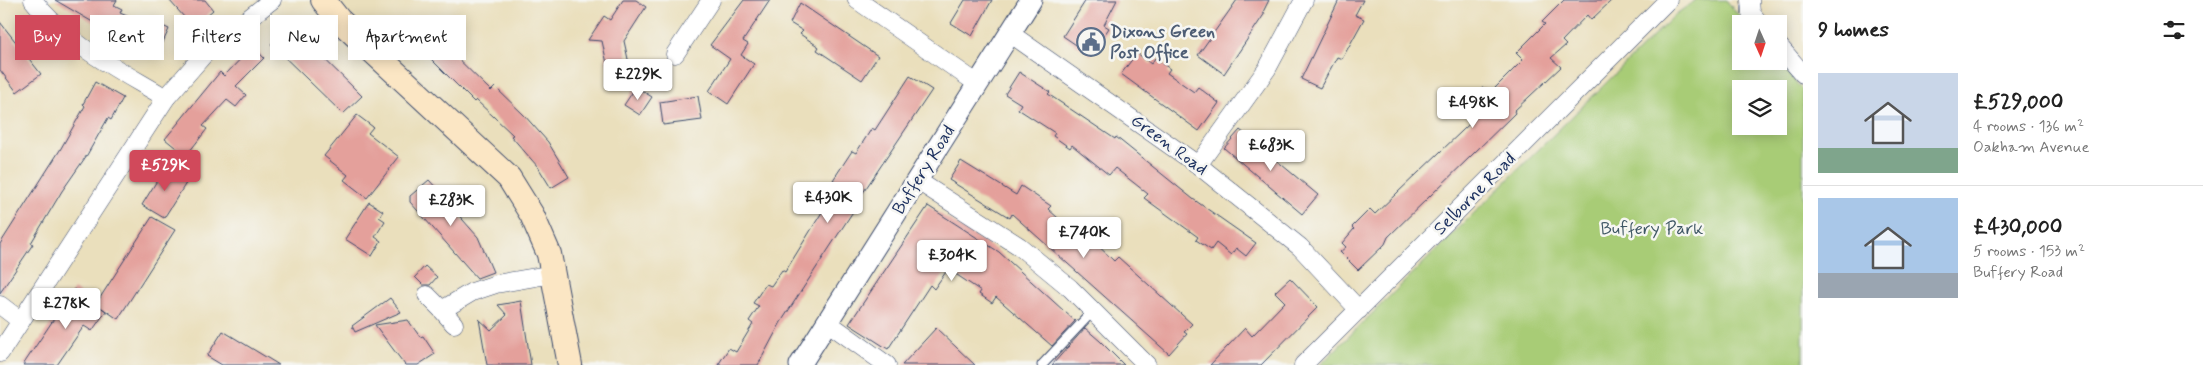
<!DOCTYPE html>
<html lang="en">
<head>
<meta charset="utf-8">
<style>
  body { margin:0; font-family:Mynerve,sans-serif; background:#f6f6f6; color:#222; height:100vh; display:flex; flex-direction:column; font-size:19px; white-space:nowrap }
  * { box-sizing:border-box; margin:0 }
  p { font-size:16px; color:#767676 }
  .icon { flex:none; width:28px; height:28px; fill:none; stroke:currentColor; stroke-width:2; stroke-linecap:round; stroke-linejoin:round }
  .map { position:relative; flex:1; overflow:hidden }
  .sheet { display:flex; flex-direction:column; background:#fff; width:400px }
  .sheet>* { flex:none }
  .banner { position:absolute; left:15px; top:15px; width:475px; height:45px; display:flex; gap:10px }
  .needle { width:32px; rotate:177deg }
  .buttons { position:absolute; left:1732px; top:15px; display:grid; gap:10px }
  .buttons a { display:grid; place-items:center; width:55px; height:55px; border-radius:0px; background:#fff; box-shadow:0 2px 12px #0003; font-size:25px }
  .price { position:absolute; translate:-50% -42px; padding:0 11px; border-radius:5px; background:#fff; color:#222; font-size:16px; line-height:32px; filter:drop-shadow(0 1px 2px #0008) }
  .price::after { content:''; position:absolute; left:50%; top:30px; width:15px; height:11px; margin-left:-8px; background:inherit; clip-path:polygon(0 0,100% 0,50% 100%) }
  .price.active { background:#d1495b; color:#fff }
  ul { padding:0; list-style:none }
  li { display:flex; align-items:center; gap:15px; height:125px; padding:0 15px }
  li+li { border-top:1px solid #e0e0e0 }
  li span { display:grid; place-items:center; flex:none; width:140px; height:100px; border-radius:0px; color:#555 }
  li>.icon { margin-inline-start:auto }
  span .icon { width:60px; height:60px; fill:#fffc; stroke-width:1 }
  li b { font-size:21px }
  h2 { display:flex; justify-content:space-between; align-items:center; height:60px; padding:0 15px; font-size:21px }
  .tag { padding:0 18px; border-radius:0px; background:#fff; box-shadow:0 2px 12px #0003; font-size:18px; line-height:45px }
  .tag.active { background:#d1495b; color:#fff }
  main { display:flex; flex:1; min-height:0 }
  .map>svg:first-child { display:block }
</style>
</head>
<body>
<main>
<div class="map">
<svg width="1803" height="365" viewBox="0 0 1803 365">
  <rect width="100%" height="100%" fill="#f6f6f2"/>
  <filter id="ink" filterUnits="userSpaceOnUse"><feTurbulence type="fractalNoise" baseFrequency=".02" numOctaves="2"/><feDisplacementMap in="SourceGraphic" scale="10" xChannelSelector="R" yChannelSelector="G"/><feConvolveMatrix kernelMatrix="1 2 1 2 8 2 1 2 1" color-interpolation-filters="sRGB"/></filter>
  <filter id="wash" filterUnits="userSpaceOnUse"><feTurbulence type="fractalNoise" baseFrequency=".0096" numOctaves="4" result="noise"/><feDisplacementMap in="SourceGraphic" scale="20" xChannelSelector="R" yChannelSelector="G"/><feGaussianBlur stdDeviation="1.12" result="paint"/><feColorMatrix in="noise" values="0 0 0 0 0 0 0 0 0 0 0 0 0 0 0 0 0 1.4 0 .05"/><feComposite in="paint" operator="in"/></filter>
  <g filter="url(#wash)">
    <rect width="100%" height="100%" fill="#eadfbc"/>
    <path fill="#a8cc76" stroke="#627e6a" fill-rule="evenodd" d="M 1696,0 L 1726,0 L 1746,24 L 1741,24 L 1741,61 L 1778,61 L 1803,91 L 1803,365 L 1320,365 L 1676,14 ZM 1741,89 L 1779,89 L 1779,126 L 1741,126 Z"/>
    <g id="blocks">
      <g fill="#e4a09b">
        <path d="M 55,0 L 117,0 L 114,5 L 122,9 L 120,13 L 150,26 L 152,21 L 169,29 L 158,53 L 108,31 Z"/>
        <path d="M 169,0 L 205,0 L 213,10 L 193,27 Z"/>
        <path d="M 623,0 L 636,0 L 646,7 L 624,41 L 633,82 L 612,86 L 602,41 L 588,40 L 604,16 L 610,20 Z"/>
        <path d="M 744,0 L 770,0 L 743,41 L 748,44 L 741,55 L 754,64 L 728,104 L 709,91 L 730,59 L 710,45 Z"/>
        <path d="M 965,0 L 992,0 L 972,36 L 951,23 Z"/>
        <path d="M 1086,0 L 1117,0 L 1104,25 L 1109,28 L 1091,55 L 1063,36 Z"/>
        <path d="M 1237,0 L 1269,0 L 1263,12 L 1265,13 L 1224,74 L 1198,55 Z"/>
        <path d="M 1339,0 L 1363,0 L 1355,15 L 1364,19 L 1342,59 L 1337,57 L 1320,88 L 1301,79 Z"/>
        <path d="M 1564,0 L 1612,0 L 1591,20 L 1587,15 L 1562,41 L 1566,45 L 1551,58 L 1561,67 L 1514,111 L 1515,113 L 1388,237 L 1385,244 L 1358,270 L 1340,252 L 1346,247 L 1342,243 L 1354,229 L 1352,227 L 1370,209 L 1375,214 L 1484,110 L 1482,88 L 1494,89 L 1523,60 L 1516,53 L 1545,24 L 1542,22 Z"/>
        <path d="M 800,3 L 878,56 L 862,80 L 817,50 L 819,47 L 800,34 L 803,31 L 790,23 Z"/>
        <path d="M 0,22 L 41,74 L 17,92 L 0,70 Z"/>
        <path d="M 426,22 L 448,43 L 445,46 L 491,91 L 495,87 L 524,115 L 548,142 L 569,177 L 551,188 L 538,167 L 511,136 L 513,135 L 476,100 L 474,102 L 410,38 Z"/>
        <path d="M 290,25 L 362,96 L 343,114 L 271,44 Z"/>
        <path d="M 253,46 L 264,58 L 236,86 L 246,95 L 236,107 L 227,100 L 203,126 L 207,129 L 186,156 L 165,139 L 220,72 L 224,76 Z"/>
        <path d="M 1137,53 L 1151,64 L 1155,58 L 1170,69 L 1167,73 L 1194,92 L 1198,87 L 1219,103 L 1199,131 L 1121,74 Z"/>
        <path d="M 1019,72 L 1050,92 L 1048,94 L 1115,139 L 1116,137 L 1193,199 L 1256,243 L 1246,256 L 1236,248 L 1231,255 L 1216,243 L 1211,250 L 1196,240 L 1198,237 L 1144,198 L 1148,194 L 1115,168 L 1109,175 L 1072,145 L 1070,148 L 1053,136 L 1055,133 L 1018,109 L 1021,104 L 1005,94 Z"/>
        <path d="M 910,76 L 932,90 L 854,206 L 856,207 L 781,322 L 758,365 L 718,365 L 729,348 L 736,352 L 753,324 L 749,321 L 759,306 L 753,303 L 766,284 L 771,286 L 782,270 L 785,272 L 827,204 L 822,201 L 835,181 L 833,180 L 852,151 L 856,153 L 872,128 L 875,130 Z"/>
        <path d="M 95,82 L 123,98 L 111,120 L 108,118 L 87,155 L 62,191 L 31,243 L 33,244 L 0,293 L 0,244 L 60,150 L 85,106 L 83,104 Z"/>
        <path d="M 636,87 L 652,97 L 640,115 L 624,105 Z"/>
        <path d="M 698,96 L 702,120 L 663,125 L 660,102 Z"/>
        <path d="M 357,115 L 373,127 L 368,133 L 399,157 L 367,198 L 344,180 L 348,175 L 324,156 Z"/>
        <path d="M 1240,130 L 1318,195 L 1302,214 L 1224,148 Z"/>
        <path d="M 961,161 L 1016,195 L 1021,186 L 1051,206 L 1048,209 L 1058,218 L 1055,222 L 1083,246 L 1090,238 L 1114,261 L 1118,257 L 1192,324 L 1184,332 L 1187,334 L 1169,354 L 1012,214 L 1010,218 L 949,180 Z"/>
        <path d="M 166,166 L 188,180 L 164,218 L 142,205 Z"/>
        <path d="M 429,180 L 439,191 L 444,187 L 461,205 L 455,211 L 478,237 L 493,272 L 477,278 L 410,202 L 410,196 Z"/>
        <path d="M 369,202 L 383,211 L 379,217 L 385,221 L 375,237 L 381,241 L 372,256 L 345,239 Z"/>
        <path d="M 928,206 L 999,252 L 1075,321 L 1052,346 L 996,297 L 992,303 L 979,294 L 981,291 L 948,269 L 934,289 L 930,285 L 888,349 L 849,324 Z"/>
        <path d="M 152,217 L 175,230 L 118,319 L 96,304 Z"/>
        <path d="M 425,266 L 437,277 L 430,285 L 423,285 L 415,277 Z"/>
        <path d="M 1290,278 L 1318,307 L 1261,365 L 1210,365 L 1245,328 L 1252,336 L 1285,302 L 1275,292 Z"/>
        <path d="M 74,289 L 106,311 L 92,331 L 84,326 L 57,365 L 23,365 Z"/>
        <path d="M 390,298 L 401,312 L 355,332 L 352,326 Z"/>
        <path d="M 521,301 L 531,365 L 487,365 L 479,319 L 491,330 L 507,315 L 498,305 Z"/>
        <path d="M 408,320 L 420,337 L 423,336 L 435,354 L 418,365 L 405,365 L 375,325 Z"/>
        <path d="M 936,328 L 957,348 L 975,365 L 902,365 Z"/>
        <path d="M 1085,328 L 1100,341 L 1124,365 L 1052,365 Z"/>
        <path d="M 223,331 L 279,365 L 222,365 L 207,356 Z"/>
      </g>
    </g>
  </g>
  <g filter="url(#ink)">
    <use href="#blocks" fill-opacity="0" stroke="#3a496c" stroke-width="1"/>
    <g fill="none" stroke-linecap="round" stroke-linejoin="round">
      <defs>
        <path id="service" d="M 1042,365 L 1093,311"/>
        <g id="minor">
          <path d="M 33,0 C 67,45 118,69 166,98"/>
          <path d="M 857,0 L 978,84"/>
          <path d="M 1750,0 L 1751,13 L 1760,24"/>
          <path d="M 1011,34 L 1198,165 L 1300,247 L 1359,310"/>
          <path d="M 1779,46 L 1803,74"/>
          <path d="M 675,54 L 711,0"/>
          <path d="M 1198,165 L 1267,69 L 1304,0"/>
          <path d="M 918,181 L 1019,246 L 1070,288 L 1147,365"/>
          <path d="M 427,295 L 442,310"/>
          <path d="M 0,305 L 21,321"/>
          <path d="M 827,322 L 887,365"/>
          <path d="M 454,324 L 442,310 L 472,292 L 496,284 L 553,274"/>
          <path d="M 0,353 L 166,98 L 207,51 L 272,0"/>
          <path d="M 1303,365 L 1668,0"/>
        </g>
        <path id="tertiary" d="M 800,365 L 1031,0"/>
        <path id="secondary" d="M 323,0 L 339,20 L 509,178 L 532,215 L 549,254 L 570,365"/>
      </defs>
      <use href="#service" stroke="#3a496c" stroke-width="11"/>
      <use href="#minor" stroke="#3a496c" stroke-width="19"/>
      <use href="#tertiary" stroke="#3a496c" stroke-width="23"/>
      <use href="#secondary" stroke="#3a496c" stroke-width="26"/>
      <use href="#service" stroke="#fff" stroke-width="9"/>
      <use href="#minor" stroke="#fff" stroke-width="18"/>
      <use href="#tertiary" stroke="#fff" stroke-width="21"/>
      <use href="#secondary" stroke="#fbe6c4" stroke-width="24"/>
    </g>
  </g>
  <defs>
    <symbol id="civic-ring" viewBox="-11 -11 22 22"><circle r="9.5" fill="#f6f6f2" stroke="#5c6f8a" stroke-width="1.5"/><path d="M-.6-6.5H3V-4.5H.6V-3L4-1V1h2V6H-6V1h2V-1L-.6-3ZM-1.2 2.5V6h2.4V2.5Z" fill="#5c6f8a"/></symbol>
  </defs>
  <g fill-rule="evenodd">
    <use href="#civic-ring" x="1075" y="26" width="32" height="32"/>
  </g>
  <g text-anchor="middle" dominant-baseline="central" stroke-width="5" stroke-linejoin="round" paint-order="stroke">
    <g font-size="18" font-weight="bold" fill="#4e5e75" stroke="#f6f6f2" text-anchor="start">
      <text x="1110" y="32">Dixons Green<tspan x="1110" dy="21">Post Office</tspan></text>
    </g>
    <g font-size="18" fill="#1b2f5e" stroke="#f6f6f2">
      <text transform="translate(1169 145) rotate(36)">Green Road</text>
      <text transform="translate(924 170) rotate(-58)">Buffery Road</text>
      <text transform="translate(1475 194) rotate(-45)">Selborne Road</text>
    </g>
    <g font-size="18" fill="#3e5664" stroke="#f6f6f2">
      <text x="1652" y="229">Buffery Park</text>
    </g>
  </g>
</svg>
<div class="buttons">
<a><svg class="needle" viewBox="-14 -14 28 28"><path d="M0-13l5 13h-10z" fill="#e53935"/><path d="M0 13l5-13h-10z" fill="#767676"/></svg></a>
<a><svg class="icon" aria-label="layers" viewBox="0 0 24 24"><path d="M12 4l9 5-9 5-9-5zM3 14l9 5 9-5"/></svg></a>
</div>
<b class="price" style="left:638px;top:101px">£229K</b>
<b class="price" style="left:1473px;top:129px">£498K</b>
<b class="price" style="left:1271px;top:172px">£683K</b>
<b class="price active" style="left:165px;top:192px">£529K</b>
<b class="price" style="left:828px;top:224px">£430K</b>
<b class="price" style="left:451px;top:227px">£283K</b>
<b class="price" style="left:1084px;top:259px">£740K</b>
<b class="price" style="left:952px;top:282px">£304K</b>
<b class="price" style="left:66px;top:330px">£278K</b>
<div class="banner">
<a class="tag active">Buy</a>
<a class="tag">Rent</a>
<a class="tag">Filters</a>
<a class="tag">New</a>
<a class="tag">Apartment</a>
</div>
</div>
<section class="sheet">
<h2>9 homes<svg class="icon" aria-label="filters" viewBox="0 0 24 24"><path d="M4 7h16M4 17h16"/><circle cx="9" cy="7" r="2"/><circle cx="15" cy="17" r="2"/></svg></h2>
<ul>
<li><span style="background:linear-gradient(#c9d6e8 75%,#7fa58c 0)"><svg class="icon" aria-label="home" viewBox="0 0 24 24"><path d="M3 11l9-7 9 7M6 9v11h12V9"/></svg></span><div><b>£529,000</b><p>4 rooms · 136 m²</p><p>Oakham Avenue</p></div></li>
<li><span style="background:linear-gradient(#a9c7e8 75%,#9aa5b1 0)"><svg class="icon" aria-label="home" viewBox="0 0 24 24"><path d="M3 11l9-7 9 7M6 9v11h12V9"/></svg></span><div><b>£430,000</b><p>5 rooms · 153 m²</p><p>Buffery Road</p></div></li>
</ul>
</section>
</main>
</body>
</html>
